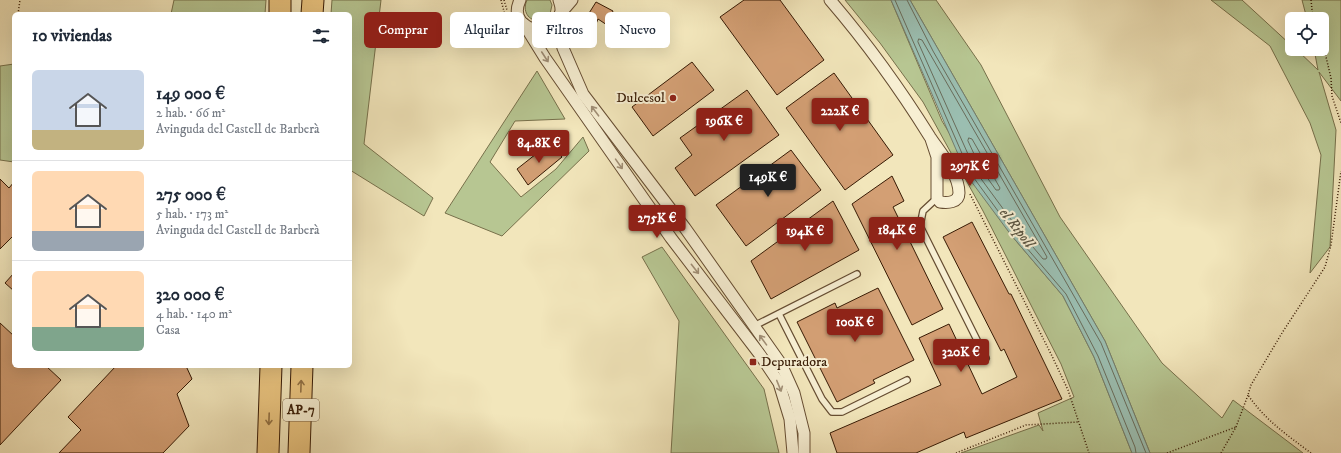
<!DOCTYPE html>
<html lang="es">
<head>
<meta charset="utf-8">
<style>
  body { margin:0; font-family:"IM FELL DW Pica",serif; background:#f6f6f7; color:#1f2937; height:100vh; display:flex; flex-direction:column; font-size:15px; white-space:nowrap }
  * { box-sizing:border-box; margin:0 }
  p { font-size:13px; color:#747a83 }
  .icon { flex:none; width:22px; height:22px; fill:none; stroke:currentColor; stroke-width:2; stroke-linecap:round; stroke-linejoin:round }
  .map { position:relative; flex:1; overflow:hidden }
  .drawer { position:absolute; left:12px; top:12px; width:340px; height:356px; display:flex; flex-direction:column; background:#fff; border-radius:6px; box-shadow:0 4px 16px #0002 }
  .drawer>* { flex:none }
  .top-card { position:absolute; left:364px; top:12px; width:380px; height:36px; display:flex; gap:8px }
  .buttons { position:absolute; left:1285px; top:12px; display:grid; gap:8px }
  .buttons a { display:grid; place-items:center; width:44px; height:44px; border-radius:6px; background:#fff; box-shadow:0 4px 16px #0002; font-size:20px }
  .price { position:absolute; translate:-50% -34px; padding:0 9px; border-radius:4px; background:#8f2418; color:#fff; font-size:13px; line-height:26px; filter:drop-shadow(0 1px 2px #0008) }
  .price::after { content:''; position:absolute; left:50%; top:24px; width:12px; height:9px; margin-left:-6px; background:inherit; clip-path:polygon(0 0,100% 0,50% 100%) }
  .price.current { background:#222; color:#fff }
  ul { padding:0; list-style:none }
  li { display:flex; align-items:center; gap:12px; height:100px; padding:0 20px }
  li+li { border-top:1px solid #e0e1e3 }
  li span { display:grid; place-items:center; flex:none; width:112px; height:80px; border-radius:6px; color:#555 }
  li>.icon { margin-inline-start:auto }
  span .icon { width:48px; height:48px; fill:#fffc; stroke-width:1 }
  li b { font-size:17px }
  h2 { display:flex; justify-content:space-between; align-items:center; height:48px; padding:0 20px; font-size:17px }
  .chip { padding:0 14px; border-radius:6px; background:#fff; box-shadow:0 4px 16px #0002; font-size:14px; line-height:36px }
  .chip.current { background:#8f2418; color:#fff }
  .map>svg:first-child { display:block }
</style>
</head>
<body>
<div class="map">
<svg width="1341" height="453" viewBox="0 0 1341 453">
  <rect width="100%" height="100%" fill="#f2e6bb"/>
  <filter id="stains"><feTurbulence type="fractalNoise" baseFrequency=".005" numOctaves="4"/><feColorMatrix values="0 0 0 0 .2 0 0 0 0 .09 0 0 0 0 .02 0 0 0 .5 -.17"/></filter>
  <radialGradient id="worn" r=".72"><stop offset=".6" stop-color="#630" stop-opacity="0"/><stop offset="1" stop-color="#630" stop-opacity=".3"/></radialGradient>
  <g fill="#b7c692" stroke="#77704b">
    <path d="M 174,0 L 266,0 L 265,14 L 171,14 Z"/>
    <path d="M 332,0 L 381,0 L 364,144 L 433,198 L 424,216 L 350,170 L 350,14 L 331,14 Z"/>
    <path d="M 527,0 L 550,0 L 552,5 L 550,14 L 540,21 C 528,21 522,11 527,0 Z"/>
    <path d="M 845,0 L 891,0 L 942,121 L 1011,235 L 1063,296 L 1094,357 L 1132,453 L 961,453 L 1039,425 L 1043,431 L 1038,413 L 1074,397 L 1061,364 L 983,211 L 923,102 L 880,43 Z"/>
    <path d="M 910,0 L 936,0 L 981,65 L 1060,217 L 1162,363 L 1222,418 L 1233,400 L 1303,453 L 1150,453 L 1105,341 Z"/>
    <path d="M 1211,0 L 1242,0 L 1292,46 L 1292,49 L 1296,49 L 1318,70 L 1314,49 L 1322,49 L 1322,19 L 1307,19 L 1302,0 L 1341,0 L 1341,101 L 1319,72 L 1336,130 L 1330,247 L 1310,273 L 1321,155 L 1310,123 L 1270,46 Z"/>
    <path d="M 14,64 L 14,162 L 0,160 L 0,66 Z"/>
    <path d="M 537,71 L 565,119 L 515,121 L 490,162 L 521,197 L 556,169 L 583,137 L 589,151 L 502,236 L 445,213 Z"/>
    <path d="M 662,247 L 764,389 L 779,453 L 671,453 L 679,321 L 642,257 Z"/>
  </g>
  <path fill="#9bbfb2" stroke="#737d6c" d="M 891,0 L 910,0 L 1105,341 L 1150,453 L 1132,453 L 1094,357 L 1063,296 L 1011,235 L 968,177 Z"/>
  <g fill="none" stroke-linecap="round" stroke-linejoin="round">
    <g stroke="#696c5b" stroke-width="1">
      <path d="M 895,0 L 971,174 L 1014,233 L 1066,294 L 1098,356 L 1135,447 L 1136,453"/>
      <path d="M 907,0 L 933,51 L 1101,343 L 1146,453"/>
      <path d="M 919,39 L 922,40 L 1047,257 L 1046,259 L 1043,259 L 1018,229 L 976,172 L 918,42 Z"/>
      <path d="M 969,138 L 972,139 L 1000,188 L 999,190 L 996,190 L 981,169 L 968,141 Z"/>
    </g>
  </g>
  <g fill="#d39f74" stroke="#371a04">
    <path d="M 744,0 L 780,0 L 824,60 L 777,95 L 720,17 Z"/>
    <path d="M 596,2 L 613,11 L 607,25 L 598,19 L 596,24 L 586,18 Z"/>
    <path d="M 692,62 L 714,90 L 653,136 L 632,107 Z"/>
    <path d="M 834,73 L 893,155 L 845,190 L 786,108 Z"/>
    <path d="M 747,90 L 779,135 L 695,196 L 675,168 L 692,155 L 680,138 Z"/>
    <path d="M 550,143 L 562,157 L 528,185 L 517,169 Z"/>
    <path d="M 791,150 L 821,190 L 746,246 L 716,205 Z"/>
    <path d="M 892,176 L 904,201 L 893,207 L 943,309 L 912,325 L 852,204 Z"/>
    <path d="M 0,179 L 9,188 L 14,182 L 14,235 L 0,249 Z"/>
    <path d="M 833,201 L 859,250 L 771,299 L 751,261 Z"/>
    <path d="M 972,222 L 1009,294 L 1011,294 L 1062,399 L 966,438 L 964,432 L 916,453 L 837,453 L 830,433 L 941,385 L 919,338 L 949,324 L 982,394 L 1017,377 L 1004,349 L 1001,351 L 943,237 Z"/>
    <path d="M 14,273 L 14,291 L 5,283 Z"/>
    <path d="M 878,288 L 914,360 L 873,380 L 875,383 L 837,402 L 797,322 L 835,303 L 837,308 Z"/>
    <path d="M 0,323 L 14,336 L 14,366 L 46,366 L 61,380 L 0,445 Z"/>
    <path d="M 116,366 L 186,366 L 192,379 L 177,394 L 189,426 L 163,453 L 59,453 L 81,430 L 68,417 Z"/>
  </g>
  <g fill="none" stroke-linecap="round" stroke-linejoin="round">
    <defs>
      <g id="service">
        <path d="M 937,198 L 923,211 L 920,226 L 986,358"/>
        <path d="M 779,314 L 822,399 L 832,412 L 842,412 L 907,380"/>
        <path d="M 754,326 L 857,274"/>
      </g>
      <g id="minor">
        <path d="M 520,0 C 503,37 574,41 559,0"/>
        <path d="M 830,0 C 867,43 900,89 930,137 C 940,152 959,174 959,193 C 959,203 947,203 940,202 L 937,198 L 937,157 L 931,139"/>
        <path d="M 560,14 L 572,0"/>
        <path d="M 556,23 L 563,48 L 583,94 L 685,228 L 781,364 L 794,393 L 804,433 L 804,453"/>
        <path d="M 524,24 L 545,58 L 671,238 L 761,356 L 779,383 L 790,419 L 793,453"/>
      </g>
      <g id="motorway">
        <path d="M 280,14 L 280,0"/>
        <path d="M 312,14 L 313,0"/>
        <path d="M 268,453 L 271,366"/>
        <path d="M 299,453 L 302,366"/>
      </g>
    </defs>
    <use href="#service" stroke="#664d32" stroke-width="8"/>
    <use href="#minor" stroke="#664d32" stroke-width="13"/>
    <use href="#motorway" stroke="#371a04" stroke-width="23"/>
    <g stroke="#371a04" stroke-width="1.5" stroke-dasharray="1 2" stroke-linecap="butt">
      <path d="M 501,0 L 507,23 L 519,37"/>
      <path d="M 504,0 L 507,10"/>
      <path d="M 1311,0 L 1313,19"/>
      <path d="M 18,14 L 20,0"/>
      <path d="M 1322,40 L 1331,78 L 1332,96 L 1341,123"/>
      <path d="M 970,194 L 1052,356 L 1068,390 L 1089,453"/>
      <path d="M 956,453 L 1026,425 L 1078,422"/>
      <path d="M 1167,453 L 1236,427"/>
      <path d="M 1221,453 L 1236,427 L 1248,395"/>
      <path d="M 1311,453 C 1287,435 1265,420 1248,395 L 1251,385 L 1282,333 L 1325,267 L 1331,245 L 1341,171"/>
    </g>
    <use href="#service" stroke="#f7efd3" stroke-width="5.5"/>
    <use href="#minor" stroke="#f7efd3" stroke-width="11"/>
    <use href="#motorway" stroke="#e9c37e" stroke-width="21"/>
  </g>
  <defs><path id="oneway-shaft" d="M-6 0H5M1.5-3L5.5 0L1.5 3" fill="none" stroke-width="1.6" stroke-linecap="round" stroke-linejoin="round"/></defs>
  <g stroke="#a18f76">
    <use href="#oneway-shaft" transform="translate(545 57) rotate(57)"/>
    <use href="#oneway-shaft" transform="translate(595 111) rotate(-127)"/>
    <use href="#oneway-shaft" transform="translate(619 164) rotate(55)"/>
    <use href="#oneway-shaft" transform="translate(695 269) rotate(52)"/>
    <use href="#oneway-shaft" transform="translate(763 340) rotate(-126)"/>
    <use href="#oneway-shaft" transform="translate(779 386) rotate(68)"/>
  </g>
  <g stroke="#906e41">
    <use href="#oneway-shaft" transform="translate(301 386) rotate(-88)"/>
    <use href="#oneway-shaft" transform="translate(269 419) rotate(92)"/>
  </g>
  <g fill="#8f2418" stroke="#f7efd3" stroke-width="1.5">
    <circle cx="673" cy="98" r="4"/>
    <rect x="749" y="358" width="8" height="8" rx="2"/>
  </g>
  <g text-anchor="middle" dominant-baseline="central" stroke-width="4" stroke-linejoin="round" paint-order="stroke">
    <rect fill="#f7efd3" stroke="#715a42" stroke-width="1" x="283" y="399" width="36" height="22" rx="3"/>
    <g font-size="13" font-weight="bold" fill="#371a04">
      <text x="301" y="410">AP-7</text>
    </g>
    <g font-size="14" fill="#371a04" stroke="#f7efd3" text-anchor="end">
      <text x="665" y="98">Dulcesol</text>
      <text x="761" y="362" text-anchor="start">Depuradora</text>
    </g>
    <g font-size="15" font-style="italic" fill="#5a5441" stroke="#f7efd3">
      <text transform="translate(1017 228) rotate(52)">el Ripoll</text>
    </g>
  </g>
  <rect width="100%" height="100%" filter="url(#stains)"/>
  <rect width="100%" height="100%" fill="url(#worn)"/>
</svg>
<div class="buttons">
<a><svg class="icon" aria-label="locate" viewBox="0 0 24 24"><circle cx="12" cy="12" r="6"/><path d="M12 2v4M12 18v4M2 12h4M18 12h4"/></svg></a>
</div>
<b class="price" style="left:840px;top:132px">222K €</b>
<b class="price" style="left:724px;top:142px">196K €</b>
<b class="price" style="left:539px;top:164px">84.8K €</b>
<b class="price" style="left:970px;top:187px">297K €</b>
<b class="price current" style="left:768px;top:198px">149K €</b>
<b class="price" style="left:657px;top:239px">275K €</b>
<b class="price" style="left:897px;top:251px">184K €</b>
<b class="price" style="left:805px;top:252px">194K €</b>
<b class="price" style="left:855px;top:343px">100K €</b>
<b class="price" style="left:961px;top:373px">320K €</b>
<div class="top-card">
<a class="chip current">Comprar</a>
<a class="chip">Alquilar</a>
<a class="chip">Filtros</a>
<a class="chip">Nuevo</a>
</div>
<section class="drawer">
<h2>10 viviendas<svg class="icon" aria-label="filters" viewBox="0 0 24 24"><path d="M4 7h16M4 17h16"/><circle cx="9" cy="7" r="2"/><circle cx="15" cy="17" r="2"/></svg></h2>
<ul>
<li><span style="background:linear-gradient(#c9d6e8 75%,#c2b280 0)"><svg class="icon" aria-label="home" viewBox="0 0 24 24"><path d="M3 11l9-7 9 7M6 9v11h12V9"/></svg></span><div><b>149 000 €</b><p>2 hab. · 66 m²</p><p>Avinguda del Castell de Barberà</p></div></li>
<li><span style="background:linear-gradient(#ffd9b3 75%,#9aa5b1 0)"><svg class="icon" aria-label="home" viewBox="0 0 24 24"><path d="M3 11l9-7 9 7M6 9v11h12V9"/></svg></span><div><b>275 000 €</b><p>5 hab. · 173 m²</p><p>Avinguda del Castell de Barberà</p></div></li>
<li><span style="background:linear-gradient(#ffd9b3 70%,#7fa58c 0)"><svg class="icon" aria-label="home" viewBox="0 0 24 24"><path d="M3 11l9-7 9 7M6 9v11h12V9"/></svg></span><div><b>320 000 €</b><p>4 hab. · 140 m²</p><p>Casa</p></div></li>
</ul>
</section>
</div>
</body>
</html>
